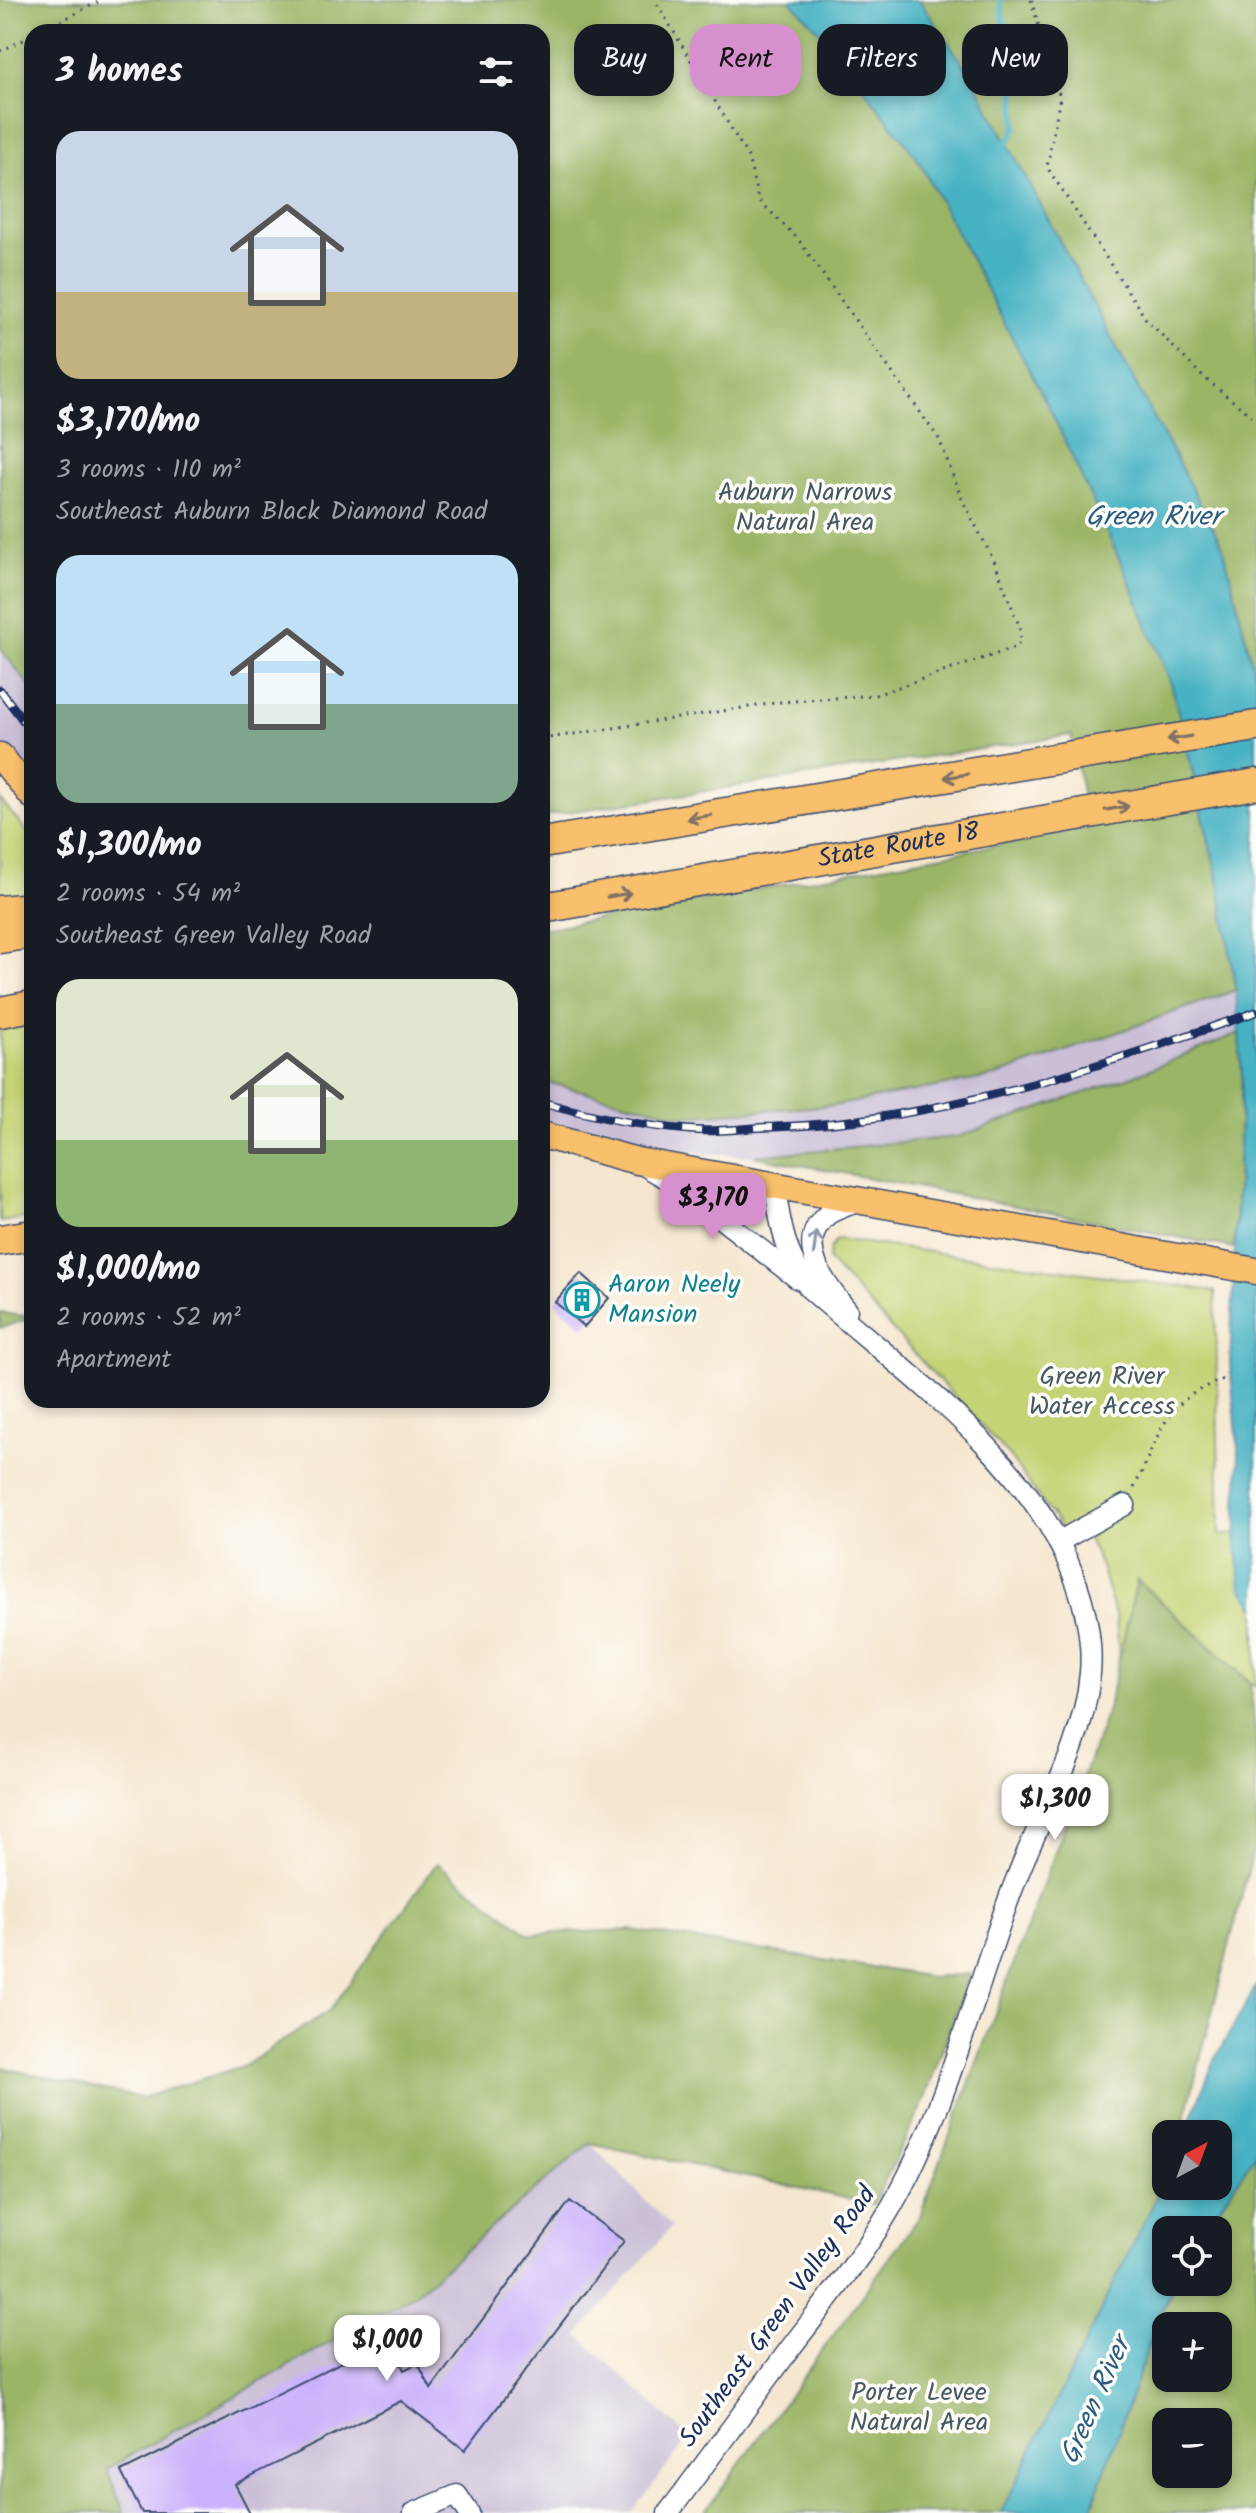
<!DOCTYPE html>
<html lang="en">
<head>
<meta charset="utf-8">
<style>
  body { margin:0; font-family:Kalam,sans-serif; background:#242831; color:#f1f3f6; height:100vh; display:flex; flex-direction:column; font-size:30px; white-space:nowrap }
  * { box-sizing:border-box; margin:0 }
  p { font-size:26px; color:#9ea1a6 }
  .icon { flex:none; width:44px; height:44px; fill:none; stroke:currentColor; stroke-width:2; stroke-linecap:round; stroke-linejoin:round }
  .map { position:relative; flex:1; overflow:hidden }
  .details { position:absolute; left:24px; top:24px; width:526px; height:1384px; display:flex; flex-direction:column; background:#171b24; border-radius:24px; box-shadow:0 4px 12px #0003 }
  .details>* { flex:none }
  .top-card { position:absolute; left:574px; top:24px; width:562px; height:72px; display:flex; gap:16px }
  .needle { width:52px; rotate:41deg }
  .fabs { position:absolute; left:1152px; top:2120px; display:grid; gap:16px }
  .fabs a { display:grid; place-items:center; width:80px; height:80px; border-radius:16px; background:#171b24; box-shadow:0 4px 12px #0003; font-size:40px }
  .price { position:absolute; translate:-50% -68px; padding:0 18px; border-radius:16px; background:#fff; color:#222; font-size:26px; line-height:52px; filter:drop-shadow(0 2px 4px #0008) }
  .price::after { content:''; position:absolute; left:50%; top:48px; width:24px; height:18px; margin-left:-12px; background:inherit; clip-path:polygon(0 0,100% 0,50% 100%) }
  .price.current { background:#d690ce; color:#111 }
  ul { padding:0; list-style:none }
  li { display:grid; align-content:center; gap:16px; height:424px; padding:0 32px }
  li span { display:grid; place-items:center; height:248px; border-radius:24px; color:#555 }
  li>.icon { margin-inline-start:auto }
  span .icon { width:144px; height:144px; fill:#fffc; stroke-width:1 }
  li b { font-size:34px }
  h2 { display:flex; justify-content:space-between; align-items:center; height:96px; padding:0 32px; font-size:34px }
  .chip { padding:0 28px; border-radius:24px; background:#171b24; box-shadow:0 4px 12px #0003; font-size:28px; line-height:72px }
  .chip.current { background:#d690ce; color:#111 }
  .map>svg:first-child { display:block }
</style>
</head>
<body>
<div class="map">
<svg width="1256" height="2513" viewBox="0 0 1256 2513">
  <rect width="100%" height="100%" fill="#fdfcf7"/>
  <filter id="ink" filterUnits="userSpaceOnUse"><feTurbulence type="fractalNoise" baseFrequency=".0125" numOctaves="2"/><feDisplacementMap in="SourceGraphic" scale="16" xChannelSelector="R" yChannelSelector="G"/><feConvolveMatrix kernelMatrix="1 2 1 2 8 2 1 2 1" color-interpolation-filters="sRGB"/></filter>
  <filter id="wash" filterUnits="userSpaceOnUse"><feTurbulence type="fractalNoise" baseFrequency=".006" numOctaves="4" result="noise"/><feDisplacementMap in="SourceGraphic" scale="32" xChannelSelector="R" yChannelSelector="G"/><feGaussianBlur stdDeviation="1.8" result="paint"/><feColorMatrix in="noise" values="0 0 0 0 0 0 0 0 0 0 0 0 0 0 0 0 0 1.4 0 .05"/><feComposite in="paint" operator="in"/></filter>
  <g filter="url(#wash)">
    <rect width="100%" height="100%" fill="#f5e7cf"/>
    <g fill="#cabfd7">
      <path d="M 0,648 L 32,689 L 32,795 L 0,756 Z"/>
      <path d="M 1236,990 L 1239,1033 L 1133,1076 L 957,1137 L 754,1156 L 578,1145 L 542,1133 L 542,1081 L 683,1116 L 838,1105 L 996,1076 Z"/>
      <path d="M 590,2143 L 671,2227 L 578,2335 L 689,2437 L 632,2513 L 124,2513 L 107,2469 L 412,2296 Z"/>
    </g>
    <g fill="#c4d375" stroke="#70816a" stroke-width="2">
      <path d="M 0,800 L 32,837 L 32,922 L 0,895 Z"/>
      <path d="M 32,1023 L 32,1217 L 0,1222 L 0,1030 Z"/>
      <path d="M 837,1239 L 1215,1291 L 1220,1535 L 1256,1533 L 1256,1687 L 1230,1665 L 1213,1826 L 1216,1914 L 1213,1944 L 1157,2131 L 1146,2182 L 1112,2246 L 1082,2280 L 1065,2306 L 1049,2342 L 1018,2443 L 982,2513 L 710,2513 L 936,2209 L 1078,1803 L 1110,1727 L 1119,1658 L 1116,1618 L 1101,1566 L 1086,1535 L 1067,1536 L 1009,1456 L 828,1260 L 830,1249 Z"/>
    </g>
    <g fill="#9bb566" stroke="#5b7262" stroke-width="2" fill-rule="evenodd">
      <path d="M 0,0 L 790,0 L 827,39 L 919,161 L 1052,413 L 1130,582 L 1172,686 L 1219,883 L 1236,990 L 996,1076 L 838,1105 L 683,1116 L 542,1081 L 542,929 L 1089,828 L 1071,735 L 542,816 L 542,32 L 32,32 L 32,689 L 0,648 Z"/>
      <path d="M 919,0 L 1256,0 L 1256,679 L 1223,547 L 972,77 Z"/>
      <path d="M 1239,1033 L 1242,1076 L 1234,1248 L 754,1156 L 957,1137 L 1133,1076 Z"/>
      <path d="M 0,1313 L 32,1317 L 32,1318 L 0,1328 Z"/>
      <path d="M 1137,1580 L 1250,1682 L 1256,1738 L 1256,1840 L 1181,2134 L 1166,2134 L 1166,2178 L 1001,2513 L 704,2513 L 920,2216 L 1107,1712 Z"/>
      <path d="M 437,1863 L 529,1934 L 631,1930 L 932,1977 L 970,1974 L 920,2111 L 873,2204 L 590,2143 L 412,2296 L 107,2469 L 124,2513 L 0,2513 L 0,2067 L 142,2098 L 246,2065 L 330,2010 Z"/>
      <path d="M 1256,2153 L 1256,2513 L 1090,2513 L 1161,2310 L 1176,2282 L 1218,2282 L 1218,2230 L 1204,2230 ZM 1166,2326 L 1218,2326 L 1218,2378 L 1166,2378 ZM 1166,2422 L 1218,2422 L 1218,2474 L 1166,2474 Z"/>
    </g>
    <g fill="#46b2c3" stroke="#307090" stroke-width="2">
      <path d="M 790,0 L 919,0 L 972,77 L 1223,547 L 1256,679 L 1256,1609 L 1241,1586 L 1236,1541 L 1239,1455 L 1230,1364 L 1242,1076 L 1236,990 L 1219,883 L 1172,686 L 1130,582 L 1052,413 L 919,161 L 827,39 Z"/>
      <path d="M 1256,1986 L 1256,2153 L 1204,2230 L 1166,2230 L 1166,2282 L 1176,2282 L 1161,2310 L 1090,2513 L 1001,2513 L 1166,2178 L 1166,2186 L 1218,2186 L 1218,2134 L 1185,2134 L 1215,2059 Z"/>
    </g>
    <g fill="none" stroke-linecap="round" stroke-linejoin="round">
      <path stroke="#46b2c3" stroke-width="6" d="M 1000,0 L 1014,81 L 1016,127 L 1005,148"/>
    </g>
    <g id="blocks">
      <g fill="#c9b1fc">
        <path d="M 581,1273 L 609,1298 L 584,1327 L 555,1302 Z"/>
        <path d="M 570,2201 L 624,2241 L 465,2450 L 401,2401 L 235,2484 L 250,2513 L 142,2513 L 121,2472 L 388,2339 L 404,2370 L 418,2363 L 431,2389 Z"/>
      </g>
    </g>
  </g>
  <g filter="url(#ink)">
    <use href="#blocks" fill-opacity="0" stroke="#3c4b6f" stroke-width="2"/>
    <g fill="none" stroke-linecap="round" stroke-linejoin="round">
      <defs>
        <g id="minor">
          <path d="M 647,1167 L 678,1185 L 798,1279"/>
          <path d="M 847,1310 C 826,1286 793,1243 827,1215 C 835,1209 847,1206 856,1202"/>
          <path d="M 1058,1542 L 1125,1505"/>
          <path d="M 414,2513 L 457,2495 L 469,2513"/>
          <path d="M 668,2513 C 709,2459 749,2404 789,2350 C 824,2304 861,2259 890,2209 C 950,2106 974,1987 1017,1877 C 1042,1812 1084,1745 1090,1673 C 1093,1641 1085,1604 1073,1574 C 1028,1457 901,1370 810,1289 C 786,1257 780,1226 775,1187"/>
        </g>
        <g id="major">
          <path d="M 0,756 L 32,795"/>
          <path d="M 542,1135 L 637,1161 L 1256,1271"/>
        </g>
        <g id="highway">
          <path d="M 542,843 L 1256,726"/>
          <path id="s1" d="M 542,908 L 1256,784"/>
          <path d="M 0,911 L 32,908"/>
          <path d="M 0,938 L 32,933"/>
          <path d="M 0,1012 L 32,1006"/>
          <path d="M 0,1240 L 32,1235"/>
        </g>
      </defs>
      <use href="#minor" stroke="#3c4b6f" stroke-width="23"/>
      <use href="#major" stroke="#3c4b6f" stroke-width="29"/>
      <use href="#highway" stroke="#3c4b6f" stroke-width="33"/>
      <g stroke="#3c4b6f" stroke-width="3" stroke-dasharray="2 6" stroke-linecap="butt">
        <path d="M 1031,0 L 1060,97 L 1047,167 L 1146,319 L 1201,375 L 1256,420"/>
        <path d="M 39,32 L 102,0"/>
        <path d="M 0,51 L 32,36"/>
        <path d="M 542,739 L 781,702 L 875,695 L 1014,648 L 1021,642 L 1020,628 L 995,563 L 961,497 L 939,439 L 798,239 L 758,199 L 748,157 L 655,0"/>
        <path d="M 1134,1488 C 1161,1433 1162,1401 1224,1379"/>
      </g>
      <use href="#minor" stroke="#fff" stroke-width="20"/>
      <use href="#major" stroke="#f8bf6c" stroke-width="26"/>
      <use href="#highway" stroke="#f8bf6c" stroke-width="30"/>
      <defs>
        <g id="rail">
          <path d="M 0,690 L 32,732"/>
          <path d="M 542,1102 C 591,1116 640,1126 690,1130 C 718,1133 747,1127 775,1127 C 943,1121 1099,1066 1256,1012"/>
        </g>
      </defs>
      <use href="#rail" stroke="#1b2f5e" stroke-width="9"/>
      <use href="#rail" stroke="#fdfcf7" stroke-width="6" stroke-dasharray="18" stroke-linecap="butt"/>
    </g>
    <defs><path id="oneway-shaft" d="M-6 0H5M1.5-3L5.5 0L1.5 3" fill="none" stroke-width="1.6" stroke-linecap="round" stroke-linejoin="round" transform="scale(2)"/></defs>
    <g stroke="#7e7064">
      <use href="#oneway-shaft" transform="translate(1179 738) rotate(171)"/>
      <use href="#oneway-shaft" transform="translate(956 776) rotate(171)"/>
      <use href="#oneway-shaft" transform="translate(1117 808) rotate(-10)"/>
      <use href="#oneway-shaft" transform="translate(699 817) rotate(171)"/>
      <use href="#oneway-shaft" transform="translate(619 895) rotate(-10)"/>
    </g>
    <use stroke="#8d97ae" href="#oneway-shaft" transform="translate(815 1243) rotate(-83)"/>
  </g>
  <defs>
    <symbol id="building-ring" viewBox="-11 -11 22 22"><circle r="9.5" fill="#fdfcf7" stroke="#0f9aa8" stroke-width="1.5"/><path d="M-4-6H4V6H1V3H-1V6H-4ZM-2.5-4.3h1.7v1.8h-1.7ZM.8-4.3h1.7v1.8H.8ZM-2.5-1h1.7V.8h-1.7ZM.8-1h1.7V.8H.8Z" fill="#0f9aa8"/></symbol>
  </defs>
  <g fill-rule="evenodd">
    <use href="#building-ring" x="562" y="1280" width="40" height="40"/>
  </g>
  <g text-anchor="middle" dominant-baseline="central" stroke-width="7" stroke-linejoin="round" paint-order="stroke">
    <g font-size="26" fill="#455864" stroke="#fdfcf7">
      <text x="805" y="493">Auburn Narrows<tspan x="805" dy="30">Natural Area</tspan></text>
      <text x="1102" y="1377">Green River<tspan x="1102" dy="30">Water Access</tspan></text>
      <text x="919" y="2393">Porter Levee<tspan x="919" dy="30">Natural Area</tspan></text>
    </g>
    <g font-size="26" fill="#1b2f5e" stroke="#fdfcf7">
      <text stroke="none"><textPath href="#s1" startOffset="362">State Route 18</textPath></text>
      <text transform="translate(778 2317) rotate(-54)">Southeast Green Valley Road</text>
    </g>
    <g font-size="26" fill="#0d838f" stroke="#fdfcf7" text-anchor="start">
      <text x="608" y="1285">Aaron Neely<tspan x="608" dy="30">Mansion</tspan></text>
    </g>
    <g font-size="28" font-style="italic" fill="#2a5d81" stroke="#fdfcf7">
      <text x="1153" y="517">Green River</text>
      <text transform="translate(1096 2401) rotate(-66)">Green River</text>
    </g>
  </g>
</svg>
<div class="fabs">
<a><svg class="needle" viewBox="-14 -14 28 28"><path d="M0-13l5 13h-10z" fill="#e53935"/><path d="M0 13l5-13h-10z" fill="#9ea1a6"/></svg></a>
<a><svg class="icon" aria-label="locate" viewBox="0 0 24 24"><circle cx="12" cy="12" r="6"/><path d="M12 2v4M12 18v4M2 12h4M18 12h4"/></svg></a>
<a>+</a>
<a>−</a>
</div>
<b class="price current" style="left:713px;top:1241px">$3,170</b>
<b class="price" style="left:1055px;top:1842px">$1,300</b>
<b class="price" style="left:387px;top:2383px">$1,000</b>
<div class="top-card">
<a class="chip">Buy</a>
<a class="chip current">Rent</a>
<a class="chip">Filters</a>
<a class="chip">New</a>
</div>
<section class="details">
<h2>3 homes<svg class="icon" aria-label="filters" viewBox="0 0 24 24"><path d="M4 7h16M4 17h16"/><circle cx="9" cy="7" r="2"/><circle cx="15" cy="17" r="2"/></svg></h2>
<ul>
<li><span style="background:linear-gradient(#c9d6e8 65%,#c2b280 0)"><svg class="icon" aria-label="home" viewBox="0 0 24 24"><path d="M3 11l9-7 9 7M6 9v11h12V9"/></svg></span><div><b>$3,170/mo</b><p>3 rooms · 110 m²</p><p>Southeast Auburn Black Diamond Road</p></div></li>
<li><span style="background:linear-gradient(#bfe0f5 60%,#7fa58c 0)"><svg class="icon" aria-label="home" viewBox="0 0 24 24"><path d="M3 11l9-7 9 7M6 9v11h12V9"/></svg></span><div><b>$1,300/mo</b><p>2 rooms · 54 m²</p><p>Southeast Green Valley Road</p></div></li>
<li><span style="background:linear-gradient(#dfe7d0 65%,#8fb573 0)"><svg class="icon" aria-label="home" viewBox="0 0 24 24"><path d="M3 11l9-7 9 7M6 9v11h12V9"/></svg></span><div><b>$1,000/mo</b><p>2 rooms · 52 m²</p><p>Apartment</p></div></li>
</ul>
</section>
</div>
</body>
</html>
